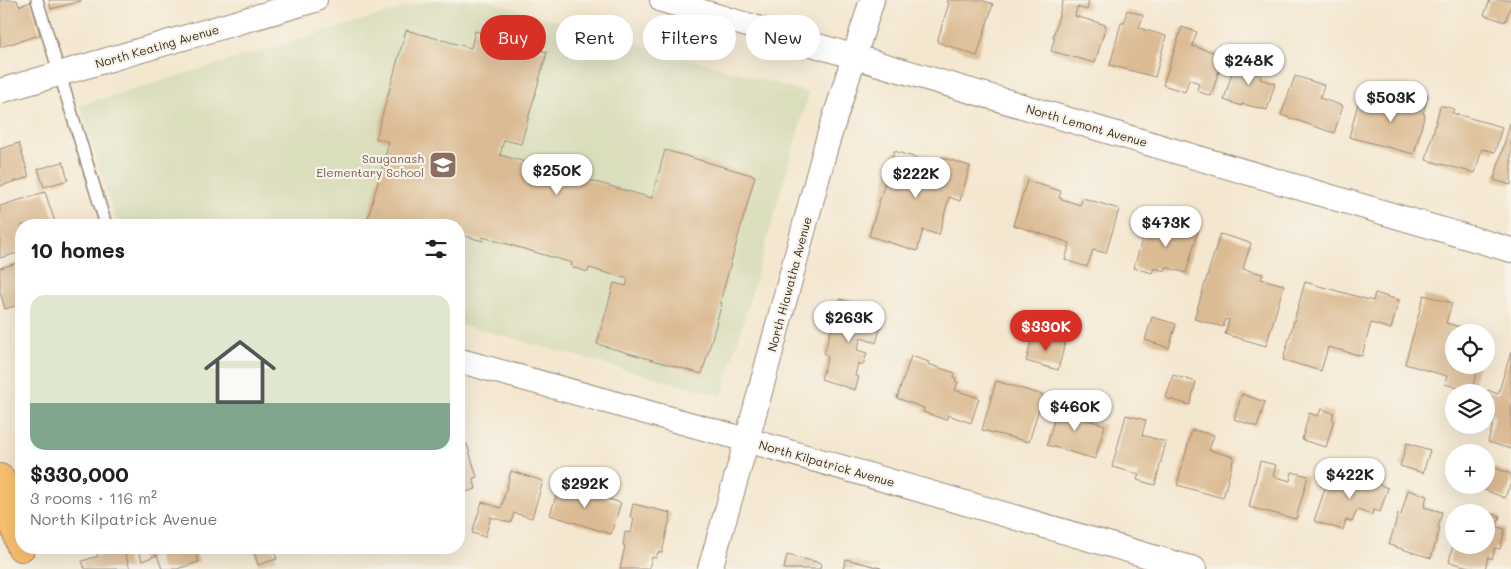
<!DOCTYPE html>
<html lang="en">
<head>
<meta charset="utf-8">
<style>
  body { margin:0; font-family:Mali,sans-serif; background:#f6f6f6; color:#202124; height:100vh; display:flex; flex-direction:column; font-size:19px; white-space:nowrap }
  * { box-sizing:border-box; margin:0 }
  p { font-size:16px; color:#757577 }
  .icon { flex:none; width:28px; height:28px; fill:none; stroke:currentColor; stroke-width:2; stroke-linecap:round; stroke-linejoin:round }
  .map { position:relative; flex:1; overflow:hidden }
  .details { position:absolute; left:15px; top:219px; width:450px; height:335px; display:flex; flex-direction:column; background:#fff; border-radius:20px; box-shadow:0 5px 20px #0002 }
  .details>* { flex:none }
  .hud { position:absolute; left:480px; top:15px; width:475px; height:45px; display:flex; gap:10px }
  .buttons { position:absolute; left:1445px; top:324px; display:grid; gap:10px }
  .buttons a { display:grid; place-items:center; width:50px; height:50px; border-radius:50%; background:#fff; box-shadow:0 5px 20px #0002; font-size:25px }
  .price { position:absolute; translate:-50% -42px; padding:0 11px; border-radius:18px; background:#fff; color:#222; font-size:16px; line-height:32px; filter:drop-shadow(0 1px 2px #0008) }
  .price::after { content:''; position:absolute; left:50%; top:30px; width:15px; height:11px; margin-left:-8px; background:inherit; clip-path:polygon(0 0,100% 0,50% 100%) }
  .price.current { background:#d93025; color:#fff }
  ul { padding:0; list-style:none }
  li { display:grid; align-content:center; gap:10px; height:265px; padding:0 15px }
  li+li { border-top:1px solid #e0e0e0 }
  li span { display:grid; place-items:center; height:155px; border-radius:15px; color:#555 }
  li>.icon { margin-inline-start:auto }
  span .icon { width:90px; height:90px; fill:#fffc; stroke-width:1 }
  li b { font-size:21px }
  h2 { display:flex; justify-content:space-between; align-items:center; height:60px; padding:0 15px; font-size:21px }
  .chip { padding:0 18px; border-radius:22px; background:#fff; box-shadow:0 5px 20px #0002; font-size:18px; line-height:45px }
  .chip.current { background:#d93025; color:#fff }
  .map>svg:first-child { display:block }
</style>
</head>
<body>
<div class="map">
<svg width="1511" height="569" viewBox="0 0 1511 569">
  <rect width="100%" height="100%" fill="#f7f3e8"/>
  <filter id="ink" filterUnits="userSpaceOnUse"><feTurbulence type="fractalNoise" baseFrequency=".02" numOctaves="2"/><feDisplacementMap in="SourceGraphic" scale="10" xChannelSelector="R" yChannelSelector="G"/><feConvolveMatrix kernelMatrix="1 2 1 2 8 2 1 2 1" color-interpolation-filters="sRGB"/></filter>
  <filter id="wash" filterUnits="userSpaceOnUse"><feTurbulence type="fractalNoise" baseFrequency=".0096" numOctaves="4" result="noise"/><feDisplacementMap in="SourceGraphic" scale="20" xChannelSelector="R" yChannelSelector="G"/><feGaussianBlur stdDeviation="1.12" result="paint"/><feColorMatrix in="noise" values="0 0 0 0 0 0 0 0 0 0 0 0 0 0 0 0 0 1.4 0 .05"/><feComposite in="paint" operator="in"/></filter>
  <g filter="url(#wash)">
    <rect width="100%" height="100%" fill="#f4e7d0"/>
    <path fill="#dbdebd" d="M 431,0 L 484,0 L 809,93 L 722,396 L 459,324 L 459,225 L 117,225 L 80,105 Z"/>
    <g id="blocks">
      <g fill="#dbbb93">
        <path d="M 0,0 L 17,0 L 19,6 L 31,2 L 40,35 L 0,47 Z"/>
        <path d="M 49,0 L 81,0 L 81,1 L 51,9 Z"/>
        <path d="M 948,0 L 981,0 L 993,4 L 977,56 L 937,42 L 949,3 L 947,2 Z"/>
        <path d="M 1065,0 L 1089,0 L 1087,10 L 1077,7 L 1075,16 L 1106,25 L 1095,63 L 1051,51 L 1055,37 L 1053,37 L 1063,1 Z"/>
        <path d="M 1490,0 L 1511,0 L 1511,6 L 1505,22 L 1484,15 Z"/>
        <path d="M 1127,10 L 1143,15 L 1139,28 L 1166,36 L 1155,77 L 1110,65 L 1121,23 L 1124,23 Z"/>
        <path d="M 1182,27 L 1197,32 L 1192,46 L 1224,55 L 1211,96 L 1197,91 L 1199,83 L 1189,79 L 1185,92 L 1163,85 Z"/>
        <path d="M 406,30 L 471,48 L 475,31 L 547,52 L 521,144 L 504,140 L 500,155 L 652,198 L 665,150 L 755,176 L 720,302 L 722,303 L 702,374 L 597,344 L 614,283 L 626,286 L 628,279 L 589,268 L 588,272 L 571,267 L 572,263 L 483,237 L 483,241 L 461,235 L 459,241 L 459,225 L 366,225 L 389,142 L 376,138 Z"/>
        <path d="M 1236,59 L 1264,68 L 1260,79 L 1275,84 L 1267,110 L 1242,104 L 1242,106 L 1224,100 Z"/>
        <path d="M 1295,76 L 1324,85 L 1320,98 L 1343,106 L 1334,133 L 1281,115 Z"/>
        <path d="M 1404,89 L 1428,95 L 1423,114 L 1425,114 L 1414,154 L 1349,137 L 1359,100 L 1398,111 Z"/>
        <path d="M 1440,106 L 1444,106 L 1454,109 L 1452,113 L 1502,127 L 1495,152 L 1482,149 L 1475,173 L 1426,160 Z"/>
        <path d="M 1510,123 L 1511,123 L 1511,185 L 1494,180 Z"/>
        <path d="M 19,143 L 29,177 L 0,186 L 0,149 Z"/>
        <path d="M 894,151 L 939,165 L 941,157 L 970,166 L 960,201 L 949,197 L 939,235 L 923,230 L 917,251 L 869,236 Z"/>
        <path d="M 63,162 L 68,180 L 44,187 L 38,169 Z"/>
        <path d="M 1027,181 L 1061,191 L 1059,198 L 1080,205 L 1083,198 L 1119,209 L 1106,253 L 1093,250 L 1087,267 L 1065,260 L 1070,243 L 1013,225 Z"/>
        <path d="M 45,192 L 56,225 L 21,225 L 21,236 L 17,237 L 21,252 L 0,258 L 0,206 Z"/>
        <path d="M 1147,222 L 1177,230 L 1178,226 L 1198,231 L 1186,273 L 1166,267 L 1165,271 L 1154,268 L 1152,273 L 1134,268 Z"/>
        <path d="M 1220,234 L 1251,243 L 1243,269 L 1263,274 L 1261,279 L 1284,285 L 1266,346 L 1225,334 L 1229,320 L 1225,319 L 1223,327 L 1194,319 Z"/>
        <path d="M 21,262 L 21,313 L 18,305 L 5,309 L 0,292 L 0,268 Z"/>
        <path d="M 1305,282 L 1373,301 L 1375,293 L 1399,300 L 1391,329 L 1371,323 L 1362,356 L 1328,347 L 1321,371 L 1283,360 Z"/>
        <path d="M 1424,295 L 1452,303 L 1446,323 L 1478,332 L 1454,332 L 1454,365 L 1479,365 L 1471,392 L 1445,384 L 1447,376 L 1405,364 Z"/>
        <path d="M 840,299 L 868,307 L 866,311 L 884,316 L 876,343 L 861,338 L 857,350 L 867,353 L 863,365 L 858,363 L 855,376 L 859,377 L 855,390 L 821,379 L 828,356 L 824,354 Z"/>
        <path d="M 1152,317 L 1176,324 L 1169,348 L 1145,340 Z"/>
        <path d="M 1033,335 L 1065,343 L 1058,370 L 1026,361 Z"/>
        <path d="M 1511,352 L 1511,449 L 1488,442 L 1495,417 L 1493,417 L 1494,413 L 1486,410 L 1486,397 L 1488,390 L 1498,394 Z"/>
        <path d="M 911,356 L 929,362 L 928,364 L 955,373 L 954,377 L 956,378 L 955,381 L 958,383 L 955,390 L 979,398 L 971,423 L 948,415 L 946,420 L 923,412 L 924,408 L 897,398 Z"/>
        <path d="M 1173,375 L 1196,382 L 1190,405 L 1166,398 Z"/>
        <path d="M 996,381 L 1043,395 L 1029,442 L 982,430 Z"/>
        <path d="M 1242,394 L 1265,402 L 1257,427 L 1234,419 Z"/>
        <path d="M 1060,398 L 1078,404 L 1074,416 L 1105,425 L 1095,459 L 1047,445 Z"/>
        <path d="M 1321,409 L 1334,413 L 1332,419 L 1334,420 L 1326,447 L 1302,440 L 1309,413 L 1318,416 Z"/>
        <path d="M 1126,415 L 1146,420 L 1142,435 L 1166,442 L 1155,485 L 1137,480 L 1139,474 L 1112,467 Z"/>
        <path d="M 1192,430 L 1214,435 L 1209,450 L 1234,457 L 1223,498 L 1177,485 Z"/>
        <path d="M 1407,443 L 1430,450 L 1423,473 L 1400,466 Z"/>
        <path d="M 467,444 L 477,477 L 473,478 L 476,489 L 459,494 L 459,447 Z"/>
        <path d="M 1260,461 L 1276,465 L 1273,476 L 1290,481 L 1292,472 L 1308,476 L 1296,519 L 1249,507 Z"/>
        <path d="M 1490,466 L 1511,474 L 1511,482 L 1505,498 L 1482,489 L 1483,485 L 1486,485 L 1486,477 Z"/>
        <path d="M 1348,468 L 1366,475 L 1365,479 L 1388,488 L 1380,512 L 1373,510 L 1372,515 L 1357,510 L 1352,522 L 1346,520 L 1343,530 L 1314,521 L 1327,483 L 1340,488 Z"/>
        <path d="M 511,471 L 543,481 L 532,518 L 514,513 L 511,523 L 491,517 L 485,537 L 472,533 L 482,502 L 501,508 Z"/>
        <path d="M 560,483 L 621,503 L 611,534 L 550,515 Z"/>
        <path d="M 1408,490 L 1427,496 L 1424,507 L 1442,512 L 1438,528 L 1440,528 L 1431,558 L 1389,545 L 1398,514 L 1401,515 Z"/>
        <path d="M 633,504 L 671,513 L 662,553 L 658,552 L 656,558 L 652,557 L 649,569 L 620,569 L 625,546 L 623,545 L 625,532 L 631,533 L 634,518 L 630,517 Z"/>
        <path d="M 1486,512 L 1500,516 L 1497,527 L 1505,529 L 1500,549 L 1495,548 L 1492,559 L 1488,557 L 1485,569 L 1477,569 L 1449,562 L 1453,545 L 1486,545 Z"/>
        <path d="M 96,548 L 123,548 L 130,569 L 85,569 L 82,561 L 98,556 Z"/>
        <path d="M 138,548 L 194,548 L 199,562 L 177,569 L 162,569 L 157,555 L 142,561 Z"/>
        <path d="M 235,548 L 250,548 L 236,552 Z"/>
        <path d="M 253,548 L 273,548 L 277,559 L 258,565 Z"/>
        <path d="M 787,555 L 821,563 L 820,569 L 784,569 Z"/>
        <path d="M 846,559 L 881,568 L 881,569 L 843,569 Z"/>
      </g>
    </g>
  </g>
  <g filter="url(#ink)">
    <use href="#blocks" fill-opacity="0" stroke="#988877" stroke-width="1"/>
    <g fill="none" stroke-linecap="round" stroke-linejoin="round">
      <defs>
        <path id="service" d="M 37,0 L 106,225"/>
        <g id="minor">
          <path d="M 662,0 L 1511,250"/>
          <path d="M 0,91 L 315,0"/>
          <path d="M 459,362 L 461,361 L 747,440 L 1194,569"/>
          <path d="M 710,569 L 747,440 L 826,146 L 872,0"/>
        </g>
        <path id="primary" d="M 0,478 L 21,547"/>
      </defs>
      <use href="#service" stroke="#988877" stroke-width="14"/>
      <use href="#minor" stroke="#988877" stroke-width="26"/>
      <use href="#primary" stroke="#988877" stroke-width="30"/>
      <use href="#service" stroke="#fff" stroke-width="11"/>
      <use href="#minor" stroke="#fff" stroke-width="24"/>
      <use href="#primary" stroke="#f9bf6d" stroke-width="28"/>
    </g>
  </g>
  <defs>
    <symbol id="school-square" viewBox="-11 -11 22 22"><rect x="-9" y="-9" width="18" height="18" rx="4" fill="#8d6e63" stroke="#f7f3e8"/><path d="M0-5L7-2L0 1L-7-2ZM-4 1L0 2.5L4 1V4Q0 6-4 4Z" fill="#fff"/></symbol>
  </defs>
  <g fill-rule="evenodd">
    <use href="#school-square" x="427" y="149" width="32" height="32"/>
  </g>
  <g text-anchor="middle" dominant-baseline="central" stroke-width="4.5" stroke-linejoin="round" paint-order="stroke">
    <g font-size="12" fill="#3b2a1e" stroke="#f7f3e8">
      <text transform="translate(157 46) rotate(-16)">North Keating Avenue</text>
      <text transform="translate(1087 125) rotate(16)">North Lemont Avenue</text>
      <text transform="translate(789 284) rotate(-75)">North Hiawatha Avenue</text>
      <text transform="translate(827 463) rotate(16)">North Kilpatrick Avenue</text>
    </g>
    <g font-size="12" fill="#785e54" stroke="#f7f3e8" text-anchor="end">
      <text x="424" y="158">Sauganash<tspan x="424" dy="14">Elementary School</tspan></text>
    </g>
  </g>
</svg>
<div class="buttons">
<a><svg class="icon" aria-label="locate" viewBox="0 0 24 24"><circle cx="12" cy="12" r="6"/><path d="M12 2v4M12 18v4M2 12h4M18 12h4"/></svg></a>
<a><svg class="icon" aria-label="layers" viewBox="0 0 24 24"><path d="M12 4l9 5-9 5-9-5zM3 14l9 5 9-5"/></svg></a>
<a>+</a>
<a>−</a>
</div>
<b class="price" style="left:1249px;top:86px">$248K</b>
<b class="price" style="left:1391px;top:123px">$503K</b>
<b class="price" style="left:557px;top:196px">$250K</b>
<b class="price" style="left:916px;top:199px">$222K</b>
<b class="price" style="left:1166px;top:248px">$473K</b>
<b class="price" style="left:849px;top:343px">$263K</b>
<b class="price current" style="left:1046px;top:352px">$330K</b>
<b class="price" style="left:1075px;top:432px">$460K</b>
<b class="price" style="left:1350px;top:500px">$422K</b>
<b class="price" style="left:585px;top:509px">$292K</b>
<div class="hud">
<a class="chip current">Buy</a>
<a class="chip">Rent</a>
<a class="chip">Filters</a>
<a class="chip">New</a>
</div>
<section class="details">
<h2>10 homes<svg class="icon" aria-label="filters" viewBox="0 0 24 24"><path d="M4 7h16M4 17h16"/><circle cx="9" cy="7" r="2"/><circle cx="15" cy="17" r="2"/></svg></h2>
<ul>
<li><span style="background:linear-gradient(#dfe7d0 70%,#7fa58c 0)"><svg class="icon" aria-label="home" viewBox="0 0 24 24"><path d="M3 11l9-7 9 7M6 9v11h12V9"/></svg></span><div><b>$330,000</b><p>3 rooms · 116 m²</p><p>North Kilpatrick Avenue</p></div></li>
</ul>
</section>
</div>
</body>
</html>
